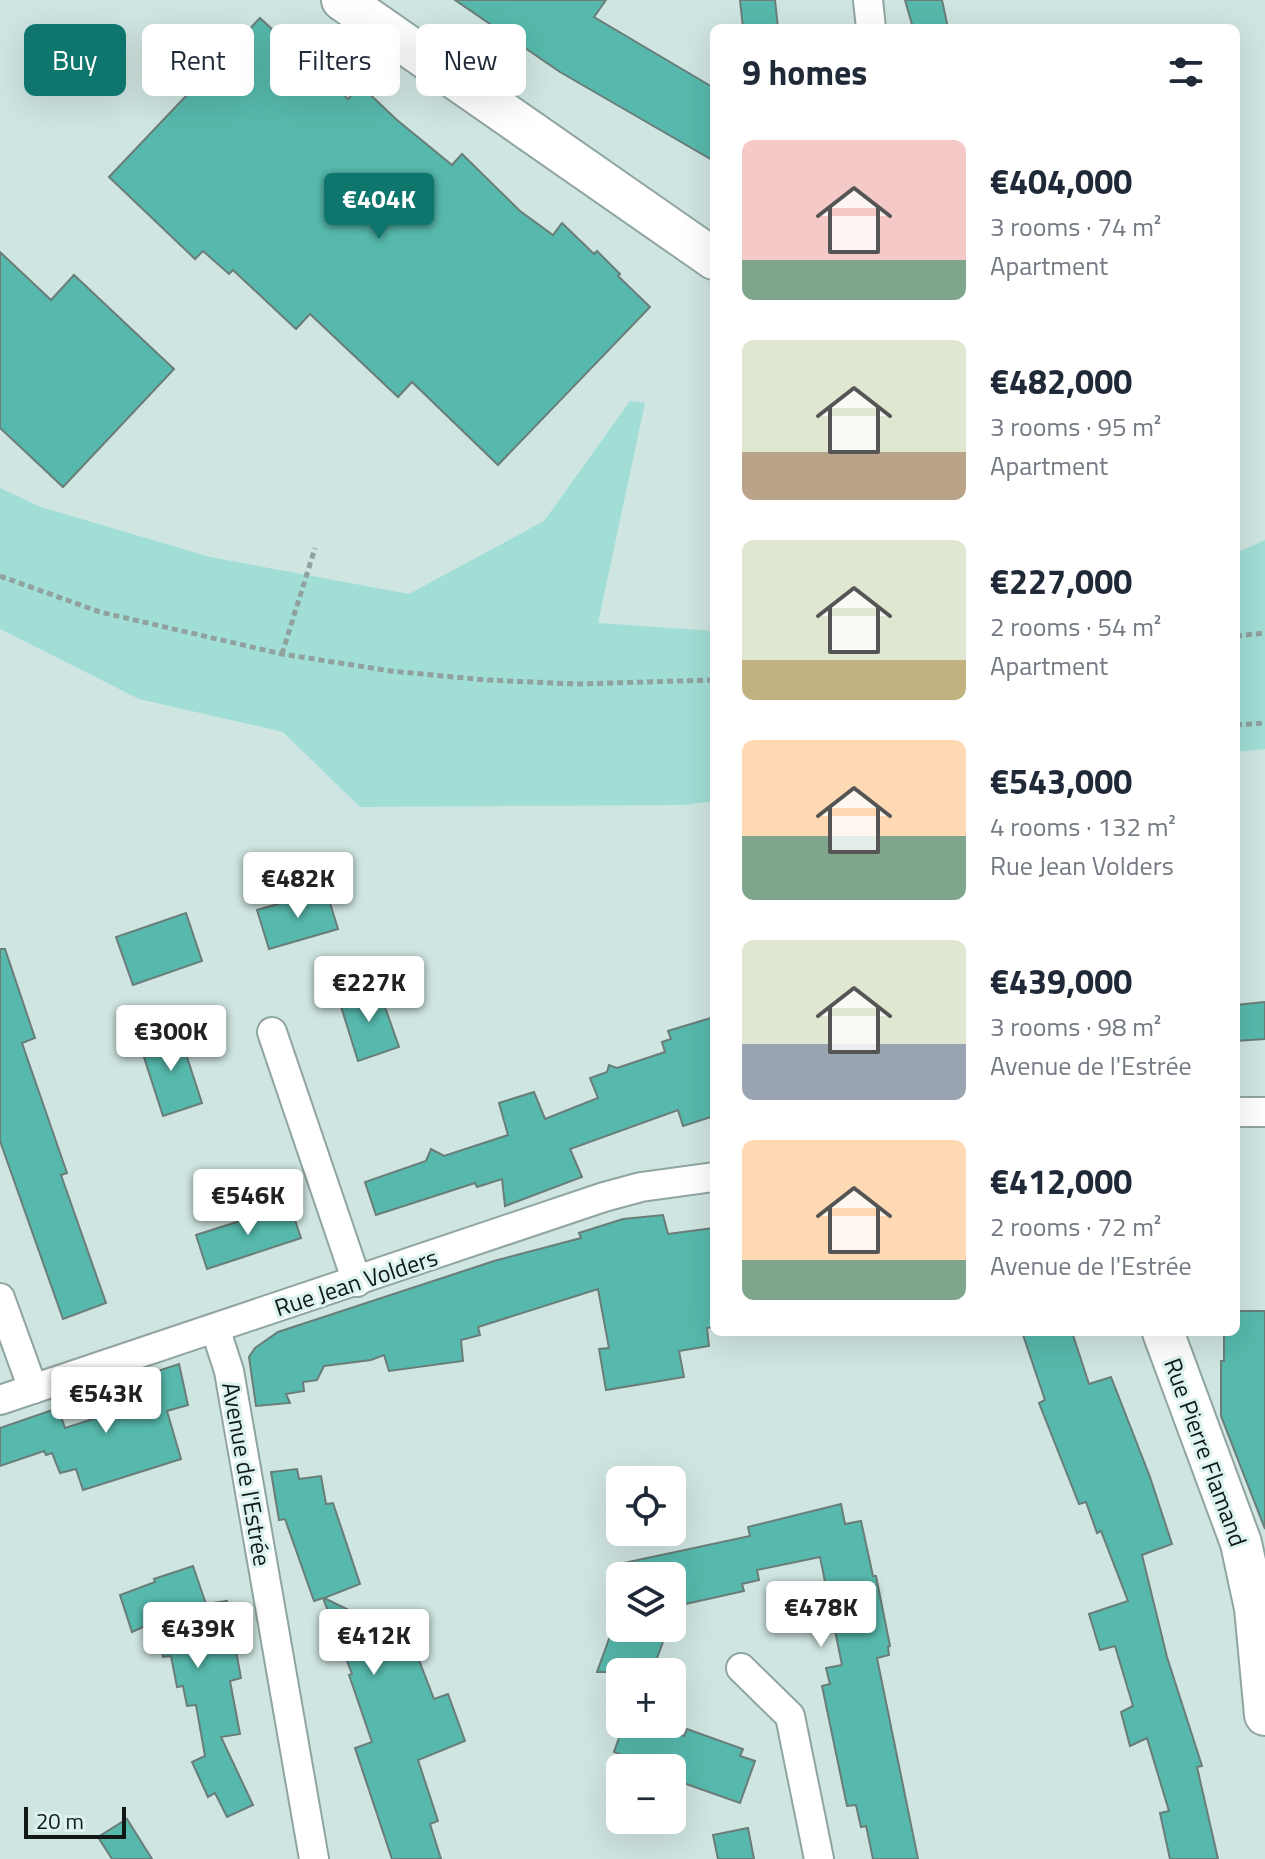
<!DOCTYPE html>
<html lang="en">
<head>
<meta charset="utf-8">
<style>
  body { margin:0; font-family:"Titillium Web",sans-serif; background:#f2f2f3; color:#1f2937; height:100vh; display:flex; flex-direction:column; font-size:30px; white-space:nowrap }
  * { box-sizing:border-box; margin:0 }
  p { font-size:26px; color:#747a83 }
  .icon { flex:none; width:44px; height:44px; fill:none; stroke:currentColor; stroke-width:2; stroke-linecap:round; stroke-linejoin:round }
  .map { position:relative; flex:1; overflow:hidden }
  .panel { position:absolute; left:710px; top:24px; width:530px; height:1312px; display:flex; flex-direction:column; background:#fff; border-radius:12px; box-shadow:0 8px 32px #0002 }
  .panel>* { flex:none }
  .hud { position:absolute; left:24px; top:24px; width:566px; height:72px; display:flex; gap:16px }
  .buttons { position:absolute; left:606px; top:1466px; display:grid; gap:16px }
  .buttons a { display:grid; place-items:center; width:80px; height:80px; border-radius:12px; background:#fff; box-shadow:0 8px 32px #0002; font-size:40px }
  .scale { position:absolute; left:24px; bottom:20px; width:102px; box-sizing:border-box; padding-left:8px; border:4px solid #111917; border-top:0; font-size:22px; line-height:28px; white-space:nowrap; color:#111917; -webkit-text-stroke:6px #dcf2ef; paint-order:stroke }
  .price { position:absolute; translate:-50% -68px; padding:0 18px; border-radius:8px; background:#fff; color:#222; font-size:26px; line-height:52px; filter:drop-shadow(0 2px 4px #0008) }
  .price::after { content:''; position:absolute; left:50%; top:48px; width:24px; height:18px; margin-left:-12px; background:inherit; clip-path:polygon(0 0,100% 0,50% 100%) }
  .price.on { background:#0f766e; color:#fff }
  ul { padding:0; list-style:none }
  li { display:flex; align-items:center; gap:24px; height:200px; padding:0 32px }
  li span { display:grid; place-items:center; flex:none; width:224px; height:160px; border-radius:12px; color:#555 }
  li>.icon { margin-inline-start:auto }
  span .icon { width:96px; height:96px; fill:#fffc; stroke-width:1 }
  li b { font-size:34px }
  h2 { display:flex; justify-content:space-between; align-items:center; height:96px; padding:0 32px; font-size:34px }
  .tag { padding:0 28px; border-radius:12px; background:#fff; box-shadow:0 8px 32px #0002; font-size:28px; line-height:72px }
  .tag.on { background:#0f766e; color:#fff }
  .map>svg:first-child { display:block }
</style>
</head>
<body>
<div class="map">
<svg width="1265" height="1859" viewBox="0 0 1265 1859">
  <rect width="100%" height="100%" fill="#cfe5e1"/>
  <g fill="#a1ded5">
    <path d="M 630,401 L 645,403 L 598,623 L 714,631 L 714,801 L 683,805 L 360,807 L 283,732 L 139,699 L 0,629 L 0,488 L 41,507 L 210,557 L 409,594 L 544,521 Z"/>
    <path d="M 1265,540 L 1265,749 L 1236,752 L 1236,553 Z"/>
  </g>
  <g fill="#57b9ad" stroke="#697d79" stroke-width="2">
    <path d="M 455,0 L 606,0 L 594,17 L 714,88 L 714,161 L 560,72 Z"/>
    <path d="M 740,0 L 775,0 L 778,28 L 743,28 Z"/>
    <path d="M 905,0 L 942,0 L 948,28 L 913,28 Z"/>
    <path d="M 260,18 L 274,31 L 276,30 L 348,99 L 360,85 L 397,120 L 452,165 L 462,154 L 520,211 L 553,235 L 562,223 L 594,254 L 597,251 L 620,274 L 618,276 L 650,307 L 498,465 L 412,382 L 398,397 L 310,314 L 296,329 L 233,270 L 229,274 L 203,251 L 195,259 L 109,177 Z"/>
    <path d="M 0,252 L 51,300 L 74,275 L 174,369 L 63,487 L 0,428 Z"/>
    <path d="M 326,890 L 338,929 L 269,949 L 257,910 Z"/>
    <path d="M 186,913 L 202,961 L 133,985 L 116,937 Z"/>
    <path d="M 0,949 L 5,949 L 35,1038 L 22,1043 L 67,1173 L 61,1175 L 106,1303 L 63,1319 L 0,1141 Z"/>
    <path d="M 378,987 L 399,1047 L 358,1061 L 339,1000 Z"/>
    <path d="M 1265,1002 L 1265,1039 L 1236,1041 L 1236,1005 Z"/>
    <path d="M 714,1017 L 714,1116 L 683,1126 L 678,1110 L 570,1149 L 582,1177 L 505,1206 L 502,1179 L 477,1187 L 475,1183 L 376,1215 L 365,1182 L 426,1161 L 431,1149 L 444,1156 L 508,1135 L 499,1103 L 534,1092 L 545,1119 L 598,1098 L 590,1078 L 607,1072 L 609,1065 L 617,1068 L 665,1052 L 662,1042 L 671,1039 L 668,1031 Z"/>
    <path d="M 184,1032 L 190,1052 L 187,1057 L 202,1103 L 163,1116 L 140,1045 Z"/>
    <path d="M 290,1205 L 301,1238 L 207,1269 L 196,1235 Z"/>
    <path d="M 663,1215 L 668,1234 L 714,1228 L 714,1327 L 707,1328 L 709,1346 L 679,1351 L 684,1377 L 606,1390 L 599,1349 L 609,1348 L 598,1289 L 478,1327 L 480,1335 L 461,1340 L 463,1361 L 389,1371 L 384,1355 L 371,1360 L 324,1366 L 317,1380 L 303,1382 L 304,1391 L 286,1394 L 290,1403 L 256,1406 L 249,1357 L 255,1348 L 278,1332 L 494,1261 L 581,1238 L 579,1233 L 623,1219 Z"/>
    <path d="M 1236,1311 L 1265,1311 L 1265,1529 L 1221,1416 L 1221,1361 L 1224,1361 L 1224,1332 L 1236,1332 Z"/>
    <path d="M 1022,1332 L 1072,1332 L 1089,1384 L 1111,1377 L 1150,1477 L 1172,1544 L 1142,1555 L 1167,1657 L 1202,1766 L 1197,1767 L 1218,1859 L 1170,1859 L 1160,1813 L 1169,1811 L 1147,1738 L 1130,1746 L 1121,1712 L 1133,1706 L 1115,1646 L 1100,1650 L 1089,1614 L 1128,1601 L 1101,1531 L 1097,1533 L 1086,1502 L 1079,1504 L 1039,1403 L 1045,1400 Z"/>
    <path d="M 179,1364 L 188,1405 L 167,1411 L 181,1459 L 83,1490 L 76,1469 L 60,1473 L 52,1453 L 46,1455 L 44,1451 L 0,1466 L 0,1428 L 58,1408 L 65,1428 L 140,1404 L 130,1380 Z"/>
    <path d="M 297,1469 L 299,1479 L 321,1476 L 326,1504 L 333,1503 L 360,1584 L 324,1598 L 396,1633 L 417,1655 L 434,1699 L 448,1694 L 465,1741 L 418,1760 L 438,1821 L 430,1824 L 441,1859 L 392,1859 L 355,1748 L 372,1742 L 349,1675 L 352,1674 L 323,1598 L 314,1601 L 285,1519 L 279,1520 L 271,1472 Z"/>
    <path d="M 841,1504 L 845,1524 L 861,1521 L 873,1576 L 876,1576 L 890,1646 L 888,1647 L 889,1655 L 877,1658 L 918,1859 L 873,1859 L 867,1830 L 866,1826 L 861,1827 L 856,1805 L 847,1806 L 822,1686 L 830,1684 L 826,1668 L 842,1665 L 820,1557 L 757,1570 L 759,1580 L 742,1584 L 744,1591 L 672,1607 L 672,1576 L 620,1576 L 619,1564 L 750,1536 L 748,1527 Z"/>
    <path d="M 193,1566 L 206,1604 L 227,1601 L 241,1678 L 230,1681 L 240,1734 L 221,1737 L 253,1805 L 227,1817 L 215,1793 L 208,1797 L 192,1762 L 205,1756 L 196,1705 L 187,1706 L 183,1686 L 177,1687 L 171,1656 L 163,1657 L 156,1621 L 132,1632 L 120,1595 L 155,1582 L 154,1579 Z"/>
    <path d="M 613,1628 L 668,1628 L 652,1672 L 597,1672 Z"/>
    <path d="M 624,1724 L 650,1724 L 684,1736 L 687,1729 L 743,1749 L 740,1756 L 755,1761 L 740,1803 L 672,1779 L 672,1768 L 656,1768 L 614,1752 Z"/>
    <path d="M 127,1819 L 152,1859 L 112,1859 L 98,1837 Z"/>
    <path d="M 748,1828 L 754,1859 L 718,1859 L 713,1835 Z"/>
  </g>
  <g fill="none" stroke-linecap="round" stroke-linejoin="round">
    <defs>
      <g id="minor">
        <path d="M 868,0 L 871,28"/>
        <path d="M 272,1032 L 357,1282"/>
        <path d="M 1236,1112 L 1265,1112"/>
        <path d="M 0,1298 L 33,1389"/>
        <path d="M 215,1328 L 229,1371 L 314,1859"/>
        <path d="M 0,1400 L 604,1197 L 641,1187 L 714,1177"/>
        <path d="M 741,1668 L 790,1716 L 819,1859"/>
      </g>
      <g id="secondary">
        <path d="M 342,0 L 714,259"/>
        <path d="M 1163,1332 L 1241,1543 L 1255,1608 L 1265,1715"/>
      </g>
    </defs>
    <use href="#minor" stroke="#90a5a1" stroke-width="32"/>
    <use href="#secondary" stroke="#90a5a1" stroke-width="44"/>
    <g stroke="#90a19e" stroke-width="5" stroke-dasharray="6 4" stroke-linecap="butt">
      <path d="M 0,576 L 100,612 L 282,654 L 391,671 L 486,680 L 576,684 L 714,680"/>
      <path d="M 1236,636 L 1265,633"/>
      <path d="M 282,654 L 315,548"/>
      <path d="M 1236,725 L 1265,723"/>
    </g>
    <use href="#minor" stroke="#fff" stroke-width="28"/>
    <use href="#secondary" stroke="#fff" stroke-width="40"/>
  </g>
  <g text-anchor="middle" dominant-baseline="central" stroke-width="6" stroke-linejoin="round" paint-order="stroke">
    <g font-size="24" fill="#111917" stroke="#dcf2ef">
      <text transform="translate(356 1282) rotate(-18)">Rue Jean Volders</text>
      <text transform="translate(1206 1452) rotate(70)">Rue Pierre Flamand</text>
      <text transform="translate(247 1474) rotate(80)">Avenue de l'Estrée</text>
    </g>
  </g>
</svg>
<div class="buttons">
<a><svg class="icon" aria-label="locate" viewBox="0 0 24 24"><circle cx="12" cy="12" r="6"/><path d="M12 2v4M12 18v4M2 12h4M18 12h4"/></svg></a>
<a><svg class="icon" aria-label="layers" viewBox="0 0 24 24"><path d="M12 4l9 5-9 5-9-5zM3 14l9 5 9-5"/></svg></a>
<a>+</a>
<a>−</a>
</div>
<div class="scale">20 m</div>
<b class="price on" style="left:379px;top:241px">€404K</b>
<b class="price" style="left:298px;top:920px">€482K</b>
<b class="price" style="left:369px;top:1024px">€227K</b>
<b class="price" style="left:171px;top:1073px">€300K</b>
<b class="price" style="left:248px;top:1237px">€546K</b>
<b class="price" style="left:106px;top:1435px">€543K</b>
<b class="price" style="left:821px;top:1649px">€478K</b>
<b class="price" style="left:198px;top:1670px">€439K</b>
<b class="price" style="left:374px;top:1677px">€412K</b>
<div class="hud">
<a class="tag on">Buy</a>
<a class="tag">Rent</a>
<a class="tag">Filters</a>
<a class="tag">New</a>
</div>
<section class="panel">
<h2>9 homes<svg class="icon" aria-label="filters" viewBox="0 0 24 24"><path d="M4 7h16M4 17h16"/><circle cx="9" cy="7" r="2"/><circle cx="15" cy="17" r="2"/></svg></h2>
<ul>
<li><span style="background:linear-gradient(#f6c9c9 75%,#7fa58c 0)"><svg class="icon" aria-label="home" viewBox="0 0 24 24"><path d="M3 11l9-7 9 7M6 9v11h12V9"/></svg></span><div><b>€404,000</b><p>3 rooms · 74 m²</p><p>Apartment</p></div></li>
<li><span style="background:linear-gradient(#dfe7d0 70%,#b9a48a 0)"><svg class="icon" aria-label="home" viewBox="0 0 24 24"><path d="M3 11l9-7 9 7M6 9v11h12V9"/></svg></span><div><b>€482,000</b><p>3 rooms · 95 m²</p><p>Apartment</p></div></li>
<li><span style="background:linear-gradient(#dfe7d0 75%,#c2b280 0)"><svg class="icon" aria-label="home" viewBox="0 0 24 24"><path d="M3 11l9-7 9 7M6 9v11h12V9"/></svg></span><div><b>€227,000</b><p>2 rooms · 54 m²</p><p>Apartment</p></div></li>
<li><span style="background:linear-gradient(#ffd9b3 60%,#7fa58c 0)"><svg class="icon" aria-label="home" viewBox="0 0 24 24"><path d="M3 11l9-7 9 7M6 9v11h12V9"/></svg></span><div><b>€543,000</b><p>4 rooms · 132 m²</p><p>Rue Jean Volders</p></div></li>
<li><span style="background:linear-gradient(#dfe7d0 65%,#9aa5b1 0)"><svg class="icon" aria-label="home" viewBox="0 0 24 24"><path d="M3 11l9-7 9 7M6 9v11h12V9"/></svg></span><div><b>€439,000</b><p>3 rooms · 98 m²</p><p>Avenue de l'Estrée</p></div></li>
<li><span style="background:linear-gradient(#ffd9b3 75%,#7fa58c 0)"><svg class="icon" aria-label="home" viewBox="0 0 24 24"><path d="M3 11l9-7 9 7M6 9v11h12V9"/></svg></span><div><b>€412,000</b><p>2 rooms · 72 m²</p><p>Avenue de l'Estrée</p></div></li>
</ul>
</section>
</div>
</body>
</html>
